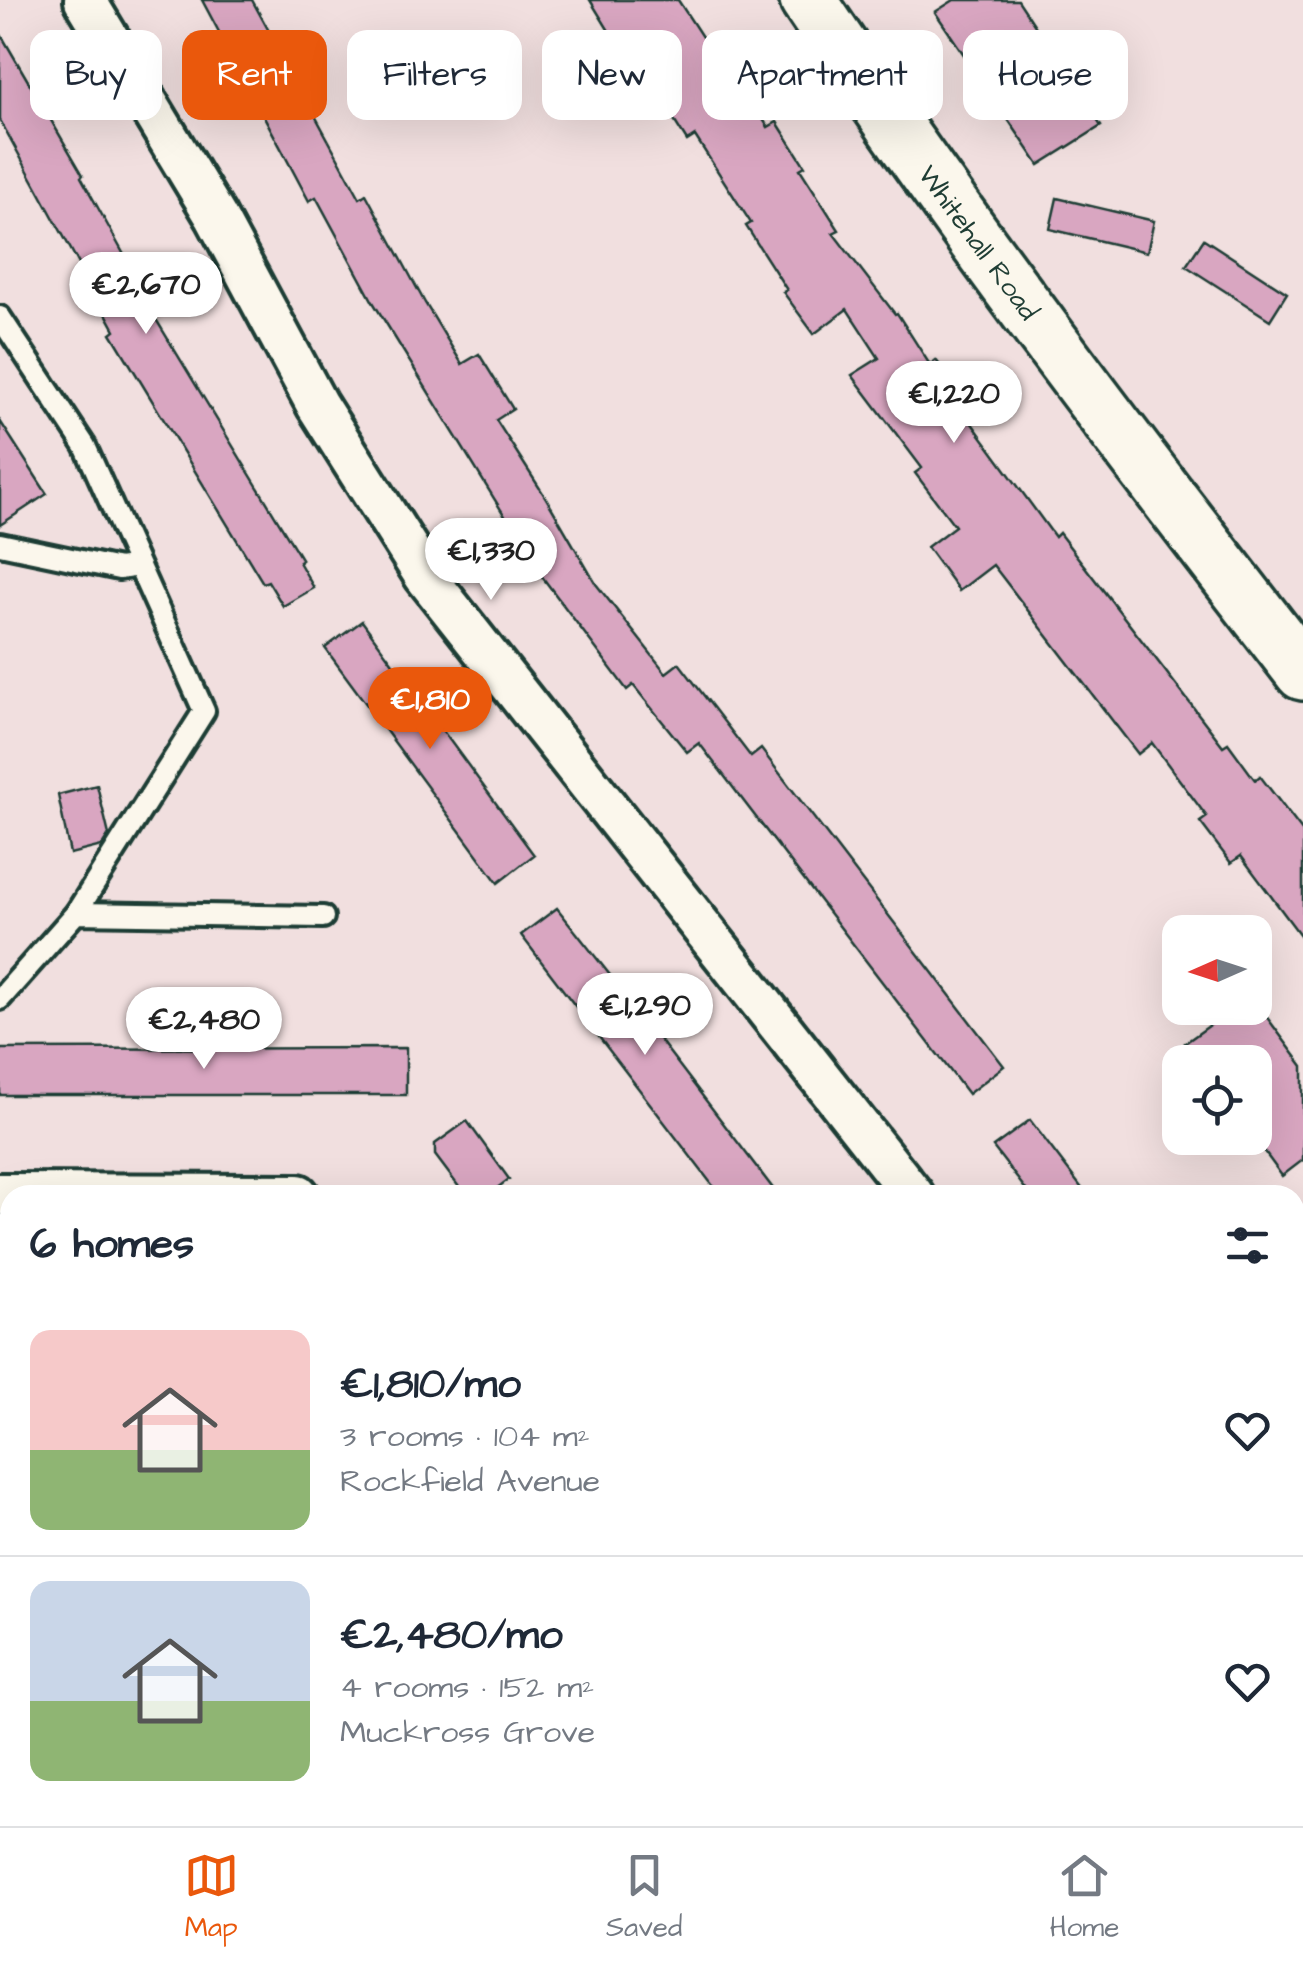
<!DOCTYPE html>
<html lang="en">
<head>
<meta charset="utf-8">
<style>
  body { margin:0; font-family:"Architects Daughter",sans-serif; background:#f2f2f3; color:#1f2937; height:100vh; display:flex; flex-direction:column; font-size:38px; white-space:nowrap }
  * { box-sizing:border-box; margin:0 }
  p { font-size:32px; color:#747a83 }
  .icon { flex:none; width:55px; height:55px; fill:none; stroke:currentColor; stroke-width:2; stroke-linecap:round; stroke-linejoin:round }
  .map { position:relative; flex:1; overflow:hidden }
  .sheet { position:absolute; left:0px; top:1185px; width:1305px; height:642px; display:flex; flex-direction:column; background:#fff; border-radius:30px 30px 0 0; box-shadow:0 10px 40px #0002 }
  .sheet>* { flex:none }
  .guide { position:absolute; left:30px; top:30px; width:1245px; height:90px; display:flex; gap:20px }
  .needle { width:65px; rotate:267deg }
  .fabs { position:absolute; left:1162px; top:915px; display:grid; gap:20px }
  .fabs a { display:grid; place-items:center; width:110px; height:110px; border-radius:20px; background:#fff; box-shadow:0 10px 40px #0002; font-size:50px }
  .price { position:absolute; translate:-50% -85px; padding:0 22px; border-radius:35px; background:#fff; color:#222; font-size:32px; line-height:65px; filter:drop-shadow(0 2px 5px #0008) }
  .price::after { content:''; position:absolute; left:50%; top:60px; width:30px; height:22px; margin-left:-15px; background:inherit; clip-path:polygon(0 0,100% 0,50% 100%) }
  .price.on { background:#ea580c; color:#fff }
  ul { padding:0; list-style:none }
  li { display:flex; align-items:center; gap:30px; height:250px; padding:0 30px }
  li+li { border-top:2px solid #e0e1e3 }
  li span { display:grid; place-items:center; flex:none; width:280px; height:200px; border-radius:20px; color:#555 }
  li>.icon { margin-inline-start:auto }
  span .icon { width:120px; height:120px; fill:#fffc; stroke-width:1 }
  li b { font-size:42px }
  h2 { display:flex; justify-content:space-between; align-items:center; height:120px; padding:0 30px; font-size:42px }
  .chip { padding:0 35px; border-radius:20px; background:#fff; box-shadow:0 10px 40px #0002; font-size:35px; line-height:90px }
  .chip.on { background:#ea580c; color:#fff }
  .tab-bar { display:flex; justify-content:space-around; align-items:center; height:140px; border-top:2px solid #e0e1e3; background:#fff; font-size:28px; color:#747a83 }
  .tab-bar a { display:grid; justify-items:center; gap:5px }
  .tab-bar .on { color:#ea580c }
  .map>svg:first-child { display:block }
</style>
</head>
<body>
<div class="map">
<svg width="1303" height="1826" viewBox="0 0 1303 1826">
  <rect width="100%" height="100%" fill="#f1dfdf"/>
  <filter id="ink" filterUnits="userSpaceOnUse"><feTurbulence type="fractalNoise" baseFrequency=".01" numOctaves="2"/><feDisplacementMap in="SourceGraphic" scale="20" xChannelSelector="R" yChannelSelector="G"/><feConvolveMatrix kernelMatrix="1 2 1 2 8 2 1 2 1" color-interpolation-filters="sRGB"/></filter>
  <g filter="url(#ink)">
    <path fill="#c2d488" stroke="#70885e" stroke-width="2.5" d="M 0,1212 L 10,1215 L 10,1477 L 0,1473 Z"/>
    <g fill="#d9a6c1" stroke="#1f3d34" stroke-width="2.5">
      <path d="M 202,0 L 252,0 L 360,198 L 366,194 L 425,303 L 462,364 L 479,354 L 513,409 L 496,420 L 546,498 L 596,584 L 666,673 L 679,663 L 751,757 L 761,749 L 1004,1066 L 968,1094 L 699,743 L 687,752 L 633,685 L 627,690 L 507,530 L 511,526 L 373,302 L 316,197 L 309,201 Z"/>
      <path d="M 590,0 L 678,0 L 717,60 L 723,56 L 768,127 L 777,122 L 805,166 L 800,169 L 839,230 L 833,233 L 895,314 L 897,313 L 930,365 L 936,360 L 967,401 L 960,407 L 1055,537 L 1059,533 L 1223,746 L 1228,743 L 1255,780 L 1260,776 L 1303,832 L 1303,939 L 1241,856 L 1231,863 L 1200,822 L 1207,817 L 1152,743 L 1138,754 L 993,565 L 959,591 L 927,547 L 955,526 L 915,473 L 922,468 L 852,375 L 879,358 L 847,309 L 814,334 L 783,292 L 787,290 L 746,226 L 751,223 L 695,136 L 687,141 L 651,84 L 644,88 Z"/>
      <path d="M 954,0 L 1018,0 L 1101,126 L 1039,165 L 935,12 Z"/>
      <path d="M 0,33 L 83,175 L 81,177 L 128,262 L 123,265 L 302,560 L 299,562 L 314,588 L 283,606 L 268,581 L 263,583 L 111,333 L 115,330 L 0,120 Z"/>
      <path d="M 1057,198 L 1154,221 L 1147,252 L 1050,229 Z"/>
      <path d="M 1204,239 L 1287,293 L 1270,320 L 1186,266 Z"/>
      <path d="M 0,421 L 47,494 L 0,525 Z"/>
      <path d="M 362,621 L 534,855 L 498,883 L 325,648 Z"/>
      <path d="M 97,785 L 109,835 L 102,846 L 70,854 L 58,795 Z"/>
      <path d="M 557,908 L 621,989 L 778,1195 L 720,1195 L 573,1003 L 521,935 Z"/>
      <path d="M 1234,1008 L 1260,1008 L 1303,1066 L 1303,1160 L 1282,1176 L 1255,1139 L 1255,1062 L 1199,1062 L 1185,1043 Z"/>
      <path d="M 406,1048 L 406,1095 L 0,1095 L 0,1049 Z"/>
      <path d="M 1030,1120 L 1055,1153 L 1087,1195 L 1030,1195 L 993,1147 Z"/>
      <path d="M 467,1121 L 509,1179 L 488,1195 L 465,1195 L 435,1155 L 435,1144 Z"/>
    </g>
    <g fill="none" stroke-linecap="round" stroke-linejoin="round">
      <defs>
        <g id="lane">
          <path d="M 0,317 L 85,446 L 204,711 L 76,913"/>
          <path d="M 0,544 L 119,569 L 138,566"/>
          <path d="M 0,999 L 76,913 L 323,917"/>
        </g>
        <g id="street">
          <path d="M 85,0 L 216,217 L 317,405 L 425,576 L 913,1195"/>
          <path d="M 0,1194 L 298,1195"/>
          <path d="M 0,1532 L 10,1559"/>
          <path d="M 1295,1611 L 1303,1628"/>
          <path d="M 110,1818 L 114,1826"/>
        </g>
        <g id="secondary">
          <path d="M 808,0 C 963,231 1132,452 1303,672"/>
          <path d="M 1295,1513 L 1303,1509"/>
          <path d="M 542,1826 L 566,1818"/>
        </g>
      </defs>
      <use href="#lane" stroke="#1f3d34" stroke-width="28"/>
      <use href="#street" stroke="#1f3d34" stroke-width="48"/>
      <use href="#secondary" stroke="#1f3d34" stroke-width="62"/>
      <use href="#lane" stroke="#fbf7ec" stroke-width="20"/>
      <use href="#street" stroke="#fbf7ec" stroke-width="40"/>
      <use href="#secondary" stroke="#fbf7ec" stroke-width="55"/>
    </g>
  </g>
  <g text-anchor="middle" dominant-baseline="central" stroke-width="9" stroke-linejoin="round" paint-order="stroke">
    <g font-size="28" fill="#1f3d34" stroke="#fbf7ec">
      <text transform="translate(978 243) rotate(54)">Whitehall Road</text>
    </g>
  </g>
</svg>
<div class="fabs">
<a><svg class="needle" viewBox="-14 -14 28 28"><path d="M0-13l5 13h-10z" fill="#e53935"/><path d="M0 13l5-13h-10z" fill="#747a83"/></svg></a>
<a><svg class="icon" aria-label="locate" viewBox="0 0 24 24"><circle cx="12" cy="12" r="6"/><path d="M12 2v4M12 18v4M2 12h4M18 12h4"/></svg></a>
</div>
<b class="price" style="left:146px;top:337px">€2,670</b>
<b class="price" style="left:954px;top:446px">€1,220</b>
<b class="price" style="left:491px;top:603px">€1,330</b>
<b class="price on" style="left:430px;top:752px">€1,810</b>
<b class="price" style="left:645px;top:1058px">€1,290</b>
<b class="price" style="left:204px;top:1072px">€2,480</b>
<div class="guide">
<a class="chip">Buy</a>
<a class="chip on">Rent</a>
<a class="chip">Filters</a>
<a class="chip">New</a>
<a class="chip">Apartment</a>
<a class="chip">House</a>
</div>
<section class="sheet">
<h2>6 homes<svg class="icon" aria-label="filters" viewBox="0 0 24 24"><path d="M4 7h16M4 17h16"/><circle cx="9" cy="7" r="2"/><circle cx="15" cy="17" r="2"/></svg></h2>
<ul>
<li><span style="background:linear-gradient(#f6c9c9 60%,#8fb573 0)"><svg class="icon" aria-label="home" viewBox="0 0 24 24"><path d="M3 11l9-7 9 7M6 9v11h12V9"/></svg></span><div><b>€1,810/mo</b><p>3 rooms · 104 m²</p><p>Rockfield Avenue</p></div><svg class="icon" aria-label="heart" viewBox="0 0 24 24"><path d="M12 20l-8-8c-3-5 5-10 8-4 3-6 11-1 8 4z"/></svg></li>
<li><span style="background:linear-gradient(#c9d6e8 60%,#8fb573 0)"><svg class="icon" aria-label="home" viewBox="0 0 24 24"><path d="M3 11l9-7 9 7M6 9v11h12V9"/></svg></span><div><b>€2,480/mo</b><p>4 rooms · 152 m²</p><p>Muckross Grove</p></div><svg class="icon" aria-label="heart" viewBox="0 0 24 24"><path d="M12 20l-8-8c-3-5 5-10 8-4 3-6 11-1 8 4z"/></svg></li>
</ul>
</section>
</div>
<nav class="tab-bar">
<a class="on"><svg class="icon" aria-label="map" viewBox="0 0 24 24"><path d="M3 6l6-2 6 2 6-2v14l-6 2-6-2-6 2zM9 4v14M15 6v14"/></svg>Map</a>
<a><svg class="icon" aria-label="saved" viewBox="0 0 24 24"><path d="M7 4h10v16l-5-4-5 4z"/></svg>Saved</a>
<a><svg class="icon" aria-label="home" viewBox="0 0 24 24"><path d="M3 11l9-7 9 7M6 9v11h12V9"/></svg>Home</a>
</nav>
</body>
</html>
